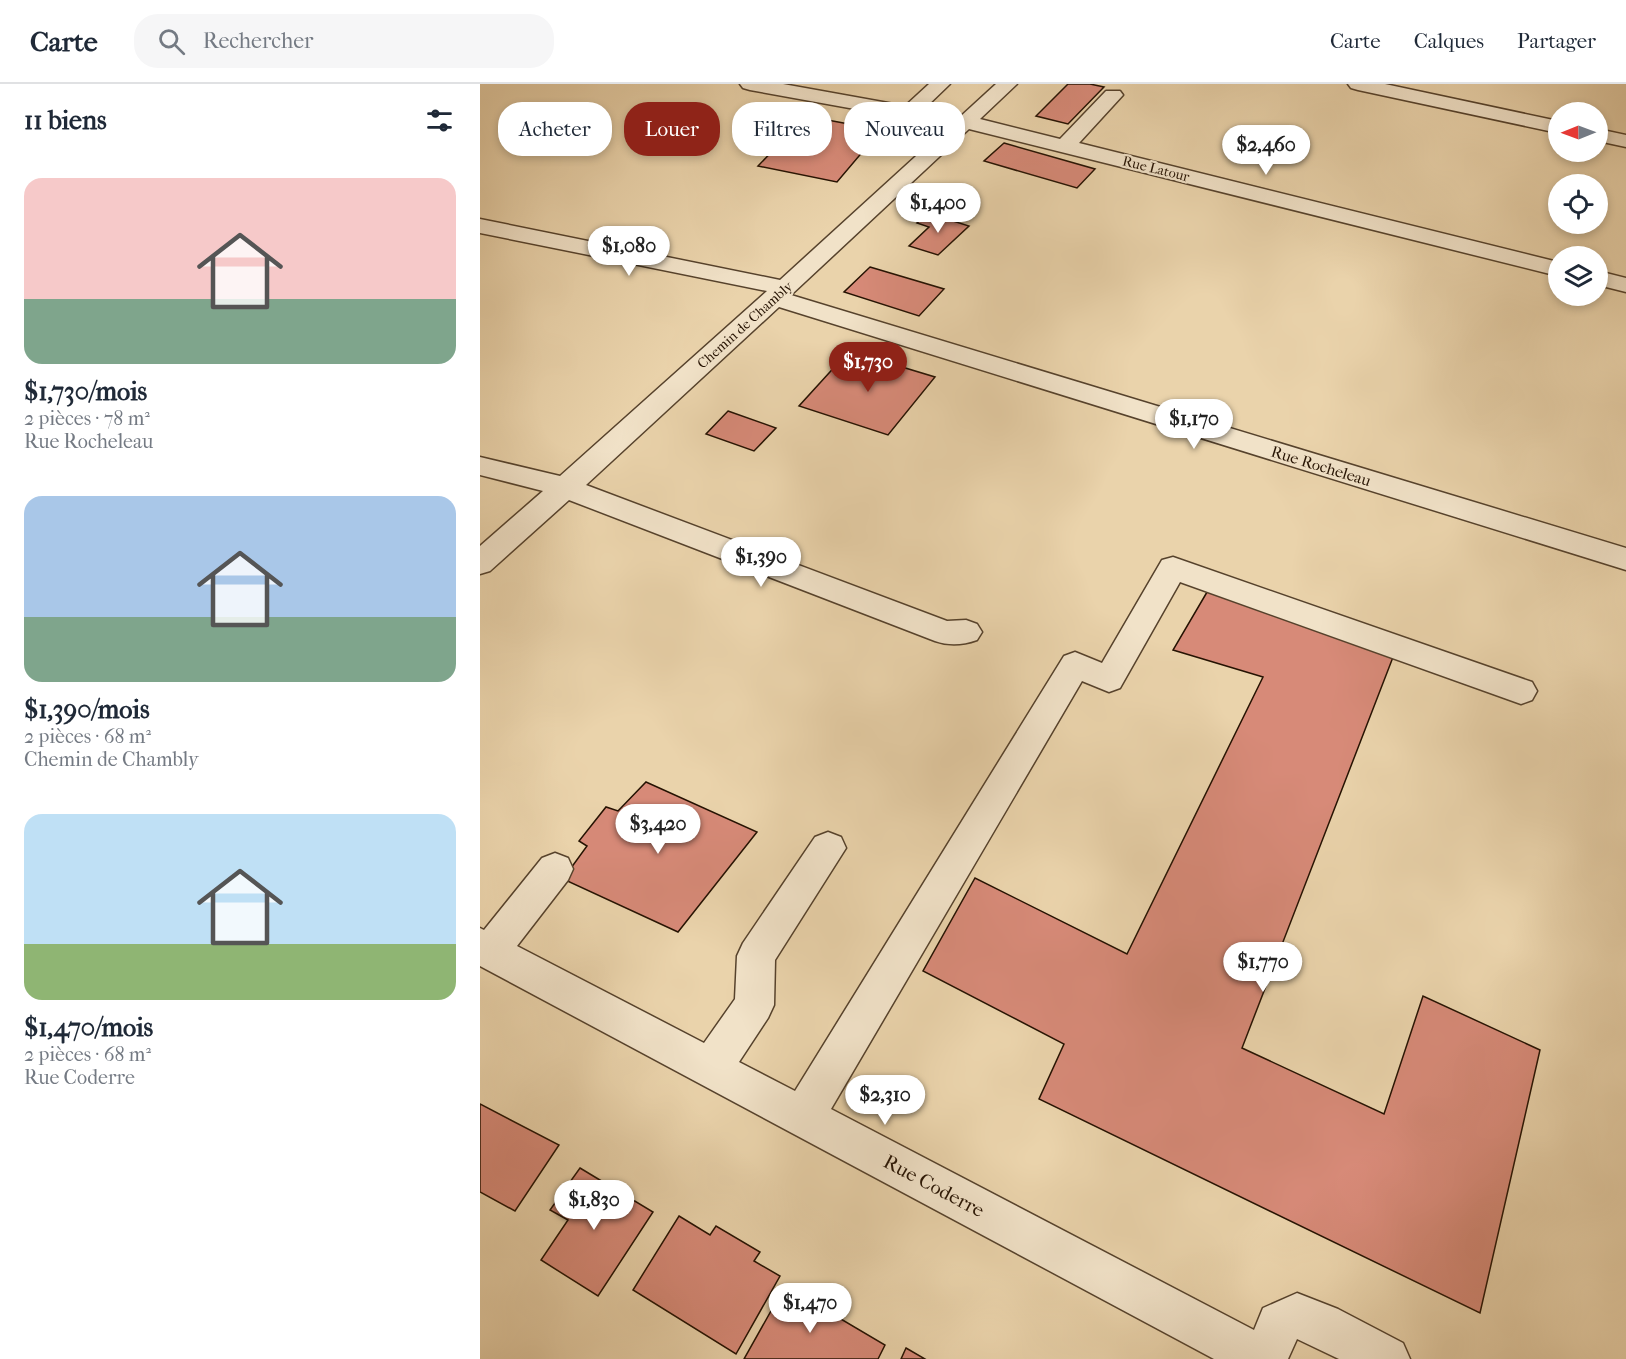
<!DOCTYPE html>
<html lang="fr">
<head>
<meta charset="utf-8">
<style>
  body { margin:0; font-family:"IM FELL French Canon",serif; background:#f6f6f7; color:#1f2937; height:100vh; display:flex; flex-direction:column; font-size:22px; white-space:nowrap }
  * { box-sizing:border-box; margin:0 }
  p { font-size:20px; color:#747a83 }
  .icon { flex:none; width:33px; height:33px; fill:none; stroke:currentColor; stroke-width:2; stroke-linecap:round; stroke-linejoin:round }
  .map { position:relative; flex:1; overflow:hidden }
  .panel { display:flex; flex-direction:column; background:#fff; width:480px }
  .panel>* { flex:none }
  .top-card { position:absolute; left:18px; top:18px; width:570px; height:54px; display:flex; gap:12px }
  .needle { width:39px; rotate:269deg }
  .fabs { position:absolute; left:1068px; top:18px; display:grid; gap:12px }
  .fabs a { display:grid; place-items:center; width:60px; height:60px; border-radius:50%; background:#fff; box-shadow:0 3px 9px #0003; font-size:30px }
  .price { position:absolute; translate:-50% -51px; padding:0 14px; border-radius:21px; background:#fff; color:#222; font-size:20px; line-height:39px; filter:drop-shadow(0 2px 3px #0008) }
  .price::after { content:''; position:absolute; left:50%; top:36px; width:18px; height:14px; margin-left:-9px; background:inherit; clip-path:polygon(0 0,100% 0,50% 100%) }
  .price.current { background:#8f2418; color:#fff }
  ul { padding:0; list-style:none }
  li { display:grid; align-content:center; gap:12px; height:318px; padding:0 24px }
  li span { display:grid; place-items:center; height:186px; border-radius:18px; color:#555 }
  li>.icon { margin-inline-start:auto }
  span .icon { width:108px; height:108px; fill:#fffc; stroke-width:1 }
  li b { font-size:26px }
  h2 { display:flex; justify-content:space-between; align-items:center; height:72px; padding:0 24px; font-size:26px }
  .chip { padding:0 21px; border-radius:24px; background:#fff; box-shadow:0 3px 9px #0003; font-size:21px; line-height:54px }
  .chip.current { background:#8f2418; color:#fff }
  header { display:flex; align-items:center; gap:36px; box-sizing:border-box; height:84px; padding:0 30px; background:#fff; border-bottom:2px solid #e0e1e3 }
  header strong { font-size:28px }
  nav { display:flex; gap:33px; margin-inline-start:auto; font-size:21px }
  .search { width:420px; height:54px; background:#f6f6f7; display:flex; align-items:center; gap:15px; box-sizing:border-box; padding:0 21px; border-radius:24px; color:#747a83; font-size:22px }
  main { display:flex; flex:1; min-height:0 }
  .map>svg:first-child { display:block }
</style>
</head>
<body>
<header>
<strong>Carte</strong>
<div class="search"><svg class="icon" aria-label="search" viewBox="0 0 24 24"><circle cx="10" cy="10" r="6"/><path d="M15 15l6 6"/></svg>Rechercher</div>
<nav><a>Carte</a><a>Calques</a><a>Partager</a></nav>
</header>
<main>
<section class="panel">
<h2>11 biens<svg class="icon" aria-label="filters" viewBox="0 0 24 24"><path d="M4 7h16M4 17h16"/><circle cx="9" cy="7" r="2"/><circle cx="15" cy="17" r="2"/></svg></h2>
<ul>
<li><span style="background:linear-gradient(#f6c9c9 65%,#7fa58c 0)"><svg class="icon" aria-label="home" viewBox="0 0 24 24"><path d="M3 11l9-7 9 7M6 9v11h12V9"/></svg></span><div><b>$1,730/mois</b><p>2 pièces · 78 m²</p><p>Rue Rocheleau</p></div></li>
<li><span style="background:linear-gradient(#a9c7e8 65%,#7fa58c 0)"><svg class="icon" aria-label="home" viewBox="0 0 24 24"><path d="M3 11l9-7 9 7M6 9v11h12V9"/></svg></span><div><b>$1,390/mois</b><p>2 pièces · 68 m²</p><p>Chemin de Chambly</p></div></li>
<li><span style="background:linear-gradient(#bfe0f5 70%,#8fb573 0)"><svg class="icon" aria-label="home" viewBox="0 0 24 24"><path d="M3 11l9-7 9 7M6 9v11h12V9"/></svg></span><div><b>$1,470/mois</b><p>2 pièces · 68 m²</p><p>Rue Coderre</p></div></li>
</ul>
</section>
<div class="map">
<svg width="1146" height="1275" viewBox="0 0 1146 1275">
  <rect width="100%" height="100%" fill="#ead3ab"/>
  <filter id="stains"><feTurbulence type="fractalNoise" baseFrequency=".00333" numOctaves="4"/><feColorMatrix values="0 0 0 0 .2 0 0 0 0 .09 0 0 0 0 .02 0 0 0 .5 -.17"/></filter>
  <radialGradient id="worn" r=".72"><stop offset=".6" stop-color="#630" stop-opacity="0"/><stop offset="1" stop-color="#630" stop-opacity=".3"/></radialGradient>
  <g fill="#d78a78" stroke="#251202" stroke-width="1.5">
    <path d="M 588,0 L 610,0 L 624,3 L 588,40 L 556,32 Z"/>
    <path d="M 326,32 L 401,46 L 357,98 L 278,82 Z"/>
    <path d="M 524,59 L 615,85 L 597,104 L 504,77 Z"/>
    <path d="M 448,129 L 489,142 L 458,171 L 429,162 L 449,143 L 437,139 Z"/>
    <path d="M 390,183 L 464,205 L 439,232 L 364,208 Z"/>
    <path d="M 369,267 L 455,293 L 408,351 L 319,322 Z"/>
    <path d="M 248,327 L 296,344 L 274,367 L 226,350 Z"/>
    <path d="M 730,503 L 915,568 L 762,964 L 904,1030 L 943,912 L 1060,966 L 1000,1229 L 559,1015 L 584,960 L 443,887 L 495,794 L 647,870 L 783,593 L 693,566 Z"/>
    <path d="M 166,698 L 277,748 L 198,848 L 83,795 L 107,762 L 99,757 L 126,723 L 138,727 Z"/>
    <path d="M 0,1020 L 79,1061 L 35,1127 L 0,1108 Z"/>
    <path d="M 100,1084 L 173,1128 L 118,1212 L 61,1176 L 88,1136 L 70,1126 Z"/>
    <path d="M 199,1132 L 230,1151 L 236,1142 L 280,1168 L 274,1177 L 300,1192 L 256,1270 L 153,1206 Z"/>
    <path d="M 305,1202 L 405,1261 L 398,1275 L 264,1275 Z"/>
    <path d="M 426,1264 L 445,1275 L 421,1275 Z"/>
  </g>
  <g fill="none" stroke-linecap="round" stroke-linejoin="round">
    <defs>
      <g id="minor">
        <path d="M 260,0 L 303,0 L 425,22 L 449,0 L 470,0 L 444,25 L 481,32 L 516,0 L 537,0 L 500,35 L 580,55 L 626,7 L 640,7 L 643,11 L 599,59 L 1078,178 L 1078,192 L 489,45 L 311,211 L 1146,464 L 1146,486 L 299,223 L 106,401 L 467,537 L 486,536 L 497,540 L 502,548 L 497,556 C 483,561 469,562 455,557 L 89,416 L 10,487 L 0,490 L 0,462 L 63,407 L 0,391 L 0,373 L 80,392 L 287,207 L 0,149 L 0,135 L 300,196 L 469,42 L 270,6 L 263,4 Z"/>
        <path d="M 868,0 L 905,0 L 1078,37 L 1078,49 L 878,6 L 871,4 Z"/>
        <path d="M 1118,45 L 1146,51 L 1146,63 L 1118,57 Z"/>
        <path d="M 1118,187 L 1146,194 L 1146,208 L 1118,201 Z"/>
        <path d="M 693,473 L 1052,598 L 1057,607 L 1052,616 L 1041,620 L 700,498 L 640,604 L 629,608 L 602,597 L 351,1025 L 774,1246 L 783,1224 L 817,1209 L 858,1225 L 923,1259 L 930,1275 L 859,1275 L 817,1255 L 808,1275 L 734,1275 L 0,882 L 0,844 L 4,846 L 62,774 L 75,769 L 88,774 L 93,785 L 88,796 L 37,862 L 224,959 L 255,915 L 257,872 L 263,859 L 335,753 L 348,748 L 361,753 L 366,764 L 295,876 L 294,921 L 288,934 L 259,978 L 315,1007 L 584,572 L 595,568 L 622,579 L 682,476 Z"/>
      </g>
    </defs>
    <use href="#minor" stroke="#56422c" stroke-width="3"/>
    <use href="#minor" fill="#f1e2c8" fill-rule="evenodd"/>
  </g>
  <g text-anchor="middle" dominant-baseline="central" stroke-width="4.5" stroke-linejoin="round" paint-order="stroke">
    <g font-size="14" fill="#251202" stroke="#f1e2c8">
      <text transform="translate(676 85) rotate(14)">Rue Latour</text>
      <text transform="translate(265 241) rotate(-42)">Chemin de Chambly</text>
    </g>
    <g font-size="16" fill="#251202" stroke="#f1e2c8">
      <text transform="translate(841 382) rotate(17)">Rue Rocheleau</text>
    </g>
    <g font-size="20" fill="#251202" stroke="#f1e2c8">
      <text transform="translate(454 1102) rotate(28)">Rue Coderre</text>
    </g>
  </g>
  <rect width="100%" height="100%" filter="url(#stains)"/>
  <rect width="100%" height="100%" fill="url(#worn)"/>
</svg>
<div class="fabs">
<a><svg class="needle" viewBox="-14 -14 28 28"><path d="M0-13l5 13h-10z" fill="#e53935"/><path d="M0 13l5-13h-10z" fill="#747a83"/></svg></a>
<a><svg class="icon" aria-label="locate" viewBox="0 0 24 24"><circle cx="12" cy="12" r="6"/><path d="M12 2v4M12 18v4M2 12h4M18 12h4"/></svg></a>
<a><svg class="icon" aria-label="layers" viewBox="0 0 24 24"><path d="M12 4l9 5-9 5-9-5zM3 14l9 5 9-5"/></svg></a>
</div>
<b class="price" style="left:786px;top:92px">$2,460</b>
<b class="price" style="left:458px;top:150px">$1,400</b>
<b class="price" style="left:149px;top:193px">$1,080</b>
<b class="price current" style="left:388px;top:309px">$1,730</b>
<b class="price" style="left:714px;top:366px">$1,170</b>
<b class="price" style="left:281px;top:504px">$1,390</b>
<b class="price" style="left:178px;top:771px">$3,420</b>
<b class="price" style="left:783px;top:909px">$1,770</b>
<b class="price" style="left:405px;top:1042px">$2,310</b>
<b class="price" style="left:114px;top:1147px">$1,830</b>
<b class="price" style="left:330px;top:1250px">$1,470</b>
<div class="top-card">
<a class="chip">Acheter</a>
<a class="chip current">Louer</a>
<a class="chip">Filtres</a>
<a class="chip">Nouveau</a>
</div>
</div>
</main>
</body>
</html>
